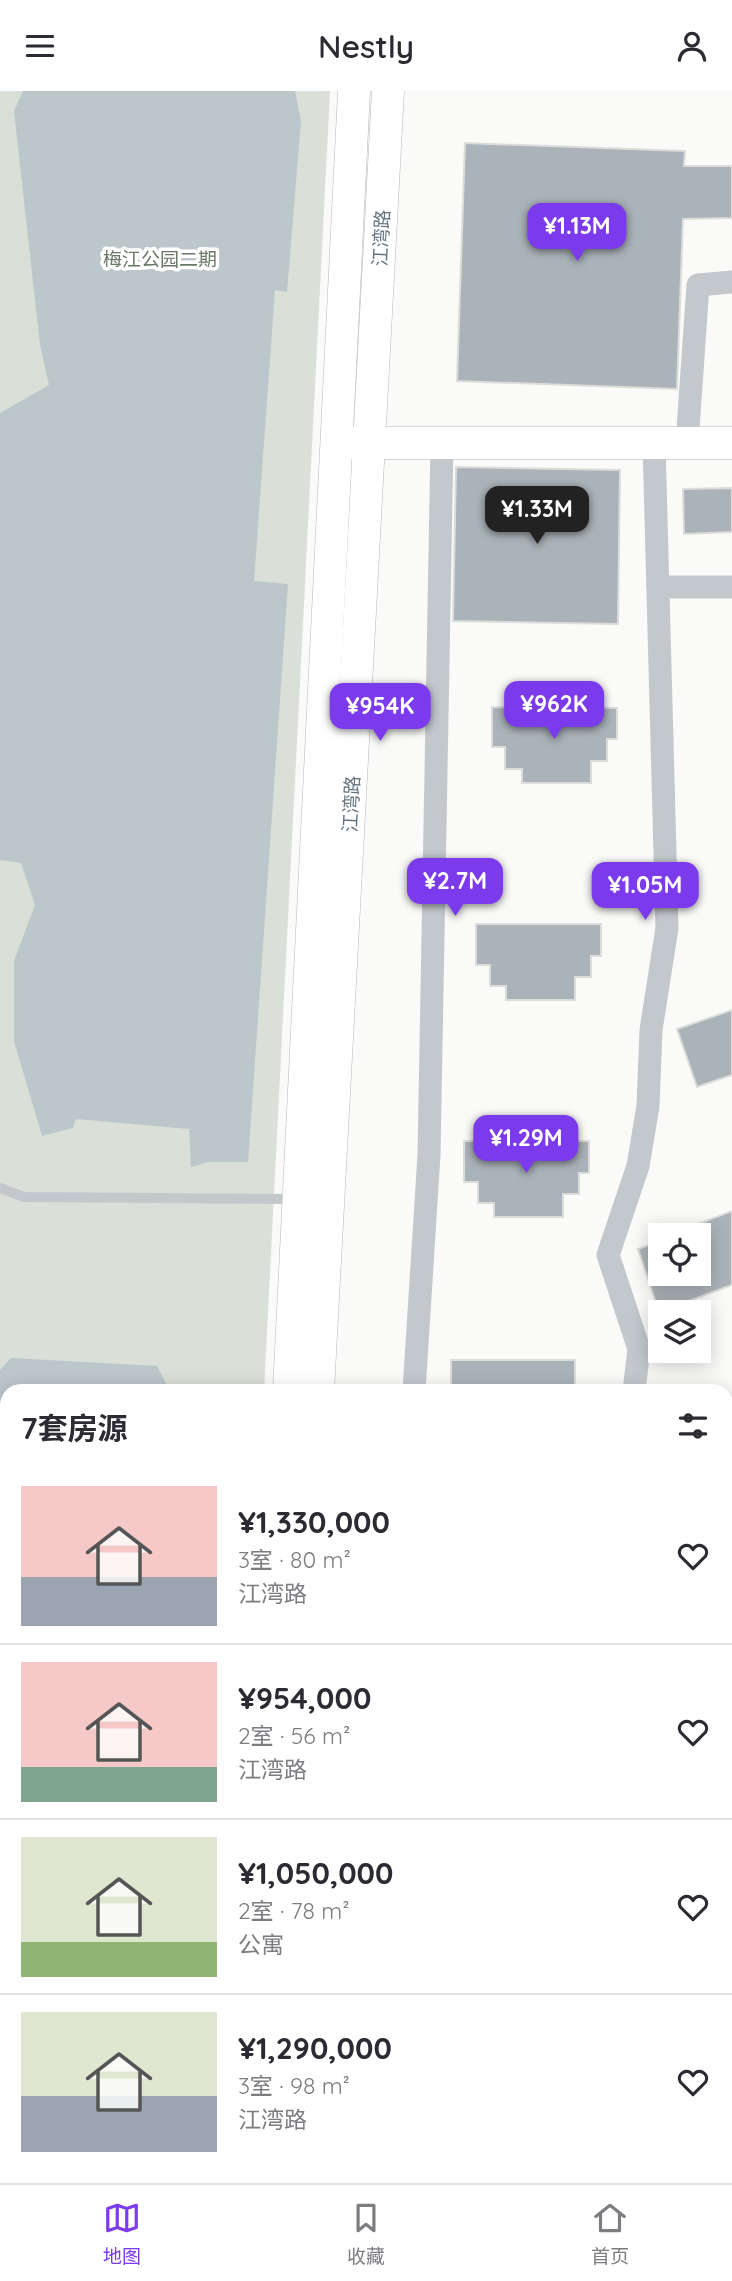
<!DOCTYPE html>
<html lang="zh">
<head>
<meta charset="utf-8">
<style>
  body { margin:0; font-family:Quicksand,"Noto Sans SC",sans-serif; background:#f7f7f7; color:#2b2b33; height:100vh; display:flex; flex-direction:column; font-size:26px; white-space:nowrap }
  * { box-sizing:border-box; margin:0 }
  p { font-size:23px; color:#7c7c81 }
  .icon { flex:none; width:38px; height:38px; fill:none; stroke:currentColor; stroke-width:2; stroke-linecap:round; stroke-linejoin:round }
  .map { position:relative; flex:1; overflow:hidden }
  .sheet { position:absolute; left:0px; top:1293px; width:733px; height:800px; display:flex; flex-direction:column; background:#fff; border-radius:21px 21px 0 0; box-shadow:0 4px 18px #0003 }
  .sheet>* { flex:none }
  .tools { position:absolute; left:648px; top:1132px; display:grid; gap:14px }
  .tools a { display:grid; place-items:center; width:63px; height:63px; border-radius:0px; background:#fff; box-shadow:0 4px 18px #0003; font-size:35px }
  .price { position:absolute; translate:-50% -60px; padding:0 16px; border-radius:14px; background:#7c3aed; color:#fff; font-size:23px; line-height:46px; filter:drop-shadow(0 2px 4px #0008) }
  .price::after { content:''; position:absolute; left:50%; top:42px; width:21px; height:16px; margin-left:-10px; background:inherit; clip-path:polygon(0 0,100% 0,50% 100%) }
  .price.current { background:#222; color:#fff }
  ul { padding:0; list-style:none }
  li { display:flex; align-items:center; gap:21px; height:175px; padding:0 21px }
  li+li { border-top:2px solid #e1e1e2 }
  li span { display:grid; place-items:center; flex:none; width:196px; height:140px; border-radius:0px; color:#555 }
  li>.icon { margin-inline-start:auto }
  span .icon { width:84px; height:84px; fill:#fffc; stroke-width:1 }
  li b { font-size:30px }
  h2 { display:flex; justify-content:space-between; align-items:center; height:84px; padding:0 21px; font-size:30px }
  header { display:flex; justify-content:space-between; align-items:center; height:91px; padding:0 21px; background:#fff; font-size:32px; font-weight:600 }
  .tab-bar { display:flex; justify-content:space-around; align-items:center; height:98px; border-top:2px solid #e1e1e2; background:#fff; font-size:19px; color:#7c7c81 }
  .tab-bar a { display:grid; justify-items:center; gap:4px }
  .tab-bar .current { color:#7c3aed }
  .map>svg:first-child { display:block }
</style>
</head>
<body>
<header><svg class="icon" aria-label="menu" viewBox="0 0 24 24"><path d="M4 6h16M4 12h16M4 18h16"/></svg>Nestly<svg class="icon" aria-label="person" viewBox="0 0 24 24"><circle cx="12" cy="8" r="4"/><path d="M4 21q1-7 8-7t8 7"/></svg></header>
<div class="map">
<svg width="732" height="2092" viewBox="0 0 732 2092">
  <rect width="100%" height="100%" fill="#fafaf8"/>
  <path fill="#dadfd7" d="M 0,0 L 330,0 L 264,1300 L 7,1300 L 7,1903 L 0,1903 Z"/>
  <g fill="#bbc7cb">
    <path d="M 23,0 L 295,0 L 301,30 L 287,201 L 275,199 L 254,490 L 288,493 L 248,1071 L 209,1071 L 191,1076 L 189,1038 L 76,1028 L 73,1037 L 42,1045 L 14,950 L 14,870 L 35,814 L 21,772 L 0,769 L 0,322 L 49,294 L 40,254 L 14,20 Z"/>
    <path d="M 11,1267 L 157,1275 L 170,1300 L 7,1300 L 7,1694 L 0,1693 L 0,1279 Z"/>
  </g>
  <g fill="#aab3b9" stroke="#dcdcda" stroke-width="2">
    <path d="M 465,52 L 685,60 L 684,75 L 732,75 L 732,127 L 683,128 L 677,298 L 457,290 Z"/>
    <path d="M 456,376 L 620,379 L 618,533 L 453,530 Z"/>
    <path d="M 732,397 L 732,441 L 684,443 L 683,398 Z"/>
    <path d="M 492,616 L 617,617 L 617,648 L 607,648 L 607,670 L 591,670 L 591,692 L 522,692 L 522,678 L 505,678 L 505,656 L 492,656 Z"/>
    <path d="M 476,833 L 601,833 L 601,865 L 591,865 L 591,886 L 575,886 L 575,909 L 506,909 L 506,895 L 490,895 L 490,874 L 476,874 Z"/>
    <path d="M 732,919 L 732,984 L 697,996 L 677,938 Z"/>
    <path d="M 464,1050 L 589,1050 L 589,1082 L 579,1082 L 579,1103 L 563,1103 L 563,1126 L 494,1126 L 494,1112 L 478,1112 L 478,1091 L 464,1091 Z"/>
    <path d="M 732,1120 L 732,1194 L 659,1221 L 638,1158 L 660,1150 L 660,1183 L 698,1183 L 698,1133 Z"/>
    <rect x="451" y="1269" width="124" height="31"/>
  </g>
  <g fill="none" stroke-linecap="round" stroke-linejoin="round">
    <defs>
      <g id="secondary">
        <path d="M 352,352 L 732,352"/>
        <path d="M 289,1300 L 354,0"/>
        <path d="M 318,1300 L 388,0"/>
        <path d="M 726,1843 L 732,1841"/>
        <path d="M 0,1928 L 7,1928"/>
        <path d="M 251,2086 L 251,2092"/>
        <path d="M 278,2092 L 278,2086"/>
      </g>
    </defs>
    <use href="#secondary" stroke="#b3babf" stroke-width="33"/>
    <path stroke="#c3c8cc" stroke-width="10" d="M 0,1097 L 24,1106 L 297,1108"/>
    <g stroke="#c3c8cc" stroke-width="23">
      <path d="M 687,352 L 698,194 L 732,191"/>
      <path d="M 658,496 L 732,496"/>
      <path d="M 414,1300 L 429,1064 L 442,352"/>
      <path d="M 634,1300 L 639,1258 L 608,1164 L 638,1075 L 648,1015 L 651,939 L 667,837 L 654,352"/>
      <path d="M 726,1651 L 732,1649"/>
    </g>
    <use href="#secondary" stroke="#fff" stroke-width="32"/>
  </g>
  <g text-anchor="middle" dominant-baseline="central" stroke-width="7" stroke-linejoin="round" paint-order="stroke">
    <g font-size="19" fill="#657683" stroke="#fff">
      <text transform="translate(381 147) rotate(-87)">江湾路</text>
      <text transform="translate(351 713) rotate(-87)">江湾路</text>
    </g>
    <g font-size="19" fill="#687a64" stroke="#fff">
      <text x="160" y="168">梅江公园二期</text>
    </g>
  </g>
</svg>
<div class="tools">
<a><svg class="icon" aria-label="locate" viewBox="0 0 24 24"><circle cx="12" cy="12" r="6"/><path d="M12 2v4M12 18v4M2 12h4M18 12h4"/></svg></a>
<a><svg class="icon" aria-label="layers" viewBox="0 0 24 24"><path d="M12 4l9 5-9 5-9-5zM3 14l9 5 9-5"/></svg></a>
</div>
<b class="price" style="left:577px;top:172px">¥1.13M</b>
<b class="price current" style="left:537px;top:455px">¥1.33M</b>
<b class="price" style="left:554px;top:650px">¥962K</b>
<b class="price" style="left:380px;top:652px">¥954K</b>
<b class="price" style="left:455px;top:827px">¥2.7M</b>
<b class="price" style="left:645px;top:831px">¥1.05M</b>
<b class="price" style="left:526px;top:1084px">¥1.29M</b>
<section class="sheet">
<h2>7套房源<svg class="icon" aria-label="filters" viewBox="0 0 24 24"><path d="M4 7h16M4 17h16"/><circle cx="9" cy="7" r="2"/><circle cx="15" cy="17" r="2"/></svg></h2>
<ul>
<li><span style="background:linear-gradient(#f6c9c9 65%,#9aa5b1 0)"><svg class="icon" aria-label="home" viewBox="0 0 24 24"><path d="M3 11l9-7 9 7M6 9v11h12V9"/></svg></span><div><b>¥1,330,000</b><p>3室 · 80 m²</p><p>江湾路</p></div><svg class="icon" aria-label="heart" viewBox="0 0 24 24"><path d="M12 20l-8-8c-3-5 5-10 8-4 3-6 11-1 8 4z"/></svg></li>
<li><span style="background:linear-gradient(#f6c9c9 75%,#7fa58c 0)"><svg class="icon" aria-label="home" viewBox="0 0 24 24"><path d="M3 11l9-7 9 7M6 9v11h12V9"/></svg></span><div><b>¥954,000</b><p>2室 · 56 m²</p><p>江湾路</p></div><svg class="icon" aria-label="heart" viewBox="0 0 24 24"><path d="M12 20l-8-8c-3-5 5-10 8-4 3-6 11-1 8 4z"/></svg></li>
<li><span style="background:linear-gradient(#dfe7d0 75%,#8fb573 0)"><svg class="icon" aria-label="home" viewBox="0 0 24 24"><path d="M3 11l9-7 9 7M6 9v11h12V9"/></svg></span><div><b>¥1,050,000</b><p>2室 · 78 m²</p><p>公寓</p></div><svg class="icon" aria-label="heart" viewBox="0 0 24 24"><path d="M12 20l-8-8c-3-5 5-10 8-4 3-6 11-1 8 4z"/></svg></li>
<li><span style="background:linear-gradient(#dfe7d0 60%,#9aa5b1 0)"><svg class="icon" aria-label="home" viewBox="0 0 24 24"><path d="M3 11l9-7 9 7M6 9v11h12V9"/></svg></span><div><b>¥1,290,000</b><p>3室 · 98 m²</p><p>江湾路</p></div><svg class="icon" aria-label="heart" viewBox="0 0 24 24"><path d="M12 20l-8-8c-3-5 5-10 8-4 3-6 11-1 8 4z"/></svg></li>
</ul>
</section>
</div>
<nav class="tab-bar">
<a class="current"><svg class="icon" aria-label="map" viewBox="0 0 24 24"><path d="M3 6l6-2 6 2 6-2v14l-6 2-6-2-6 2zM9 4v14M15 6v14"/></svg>地图</a>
<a><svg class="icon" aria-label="saved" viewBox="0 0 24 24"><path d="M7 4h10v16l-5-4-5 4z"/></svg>收藏</a>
<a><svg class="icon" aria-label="home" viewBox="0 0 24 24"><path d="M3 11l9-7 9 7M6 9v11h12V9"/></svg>首页</a>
</nav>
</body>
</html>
